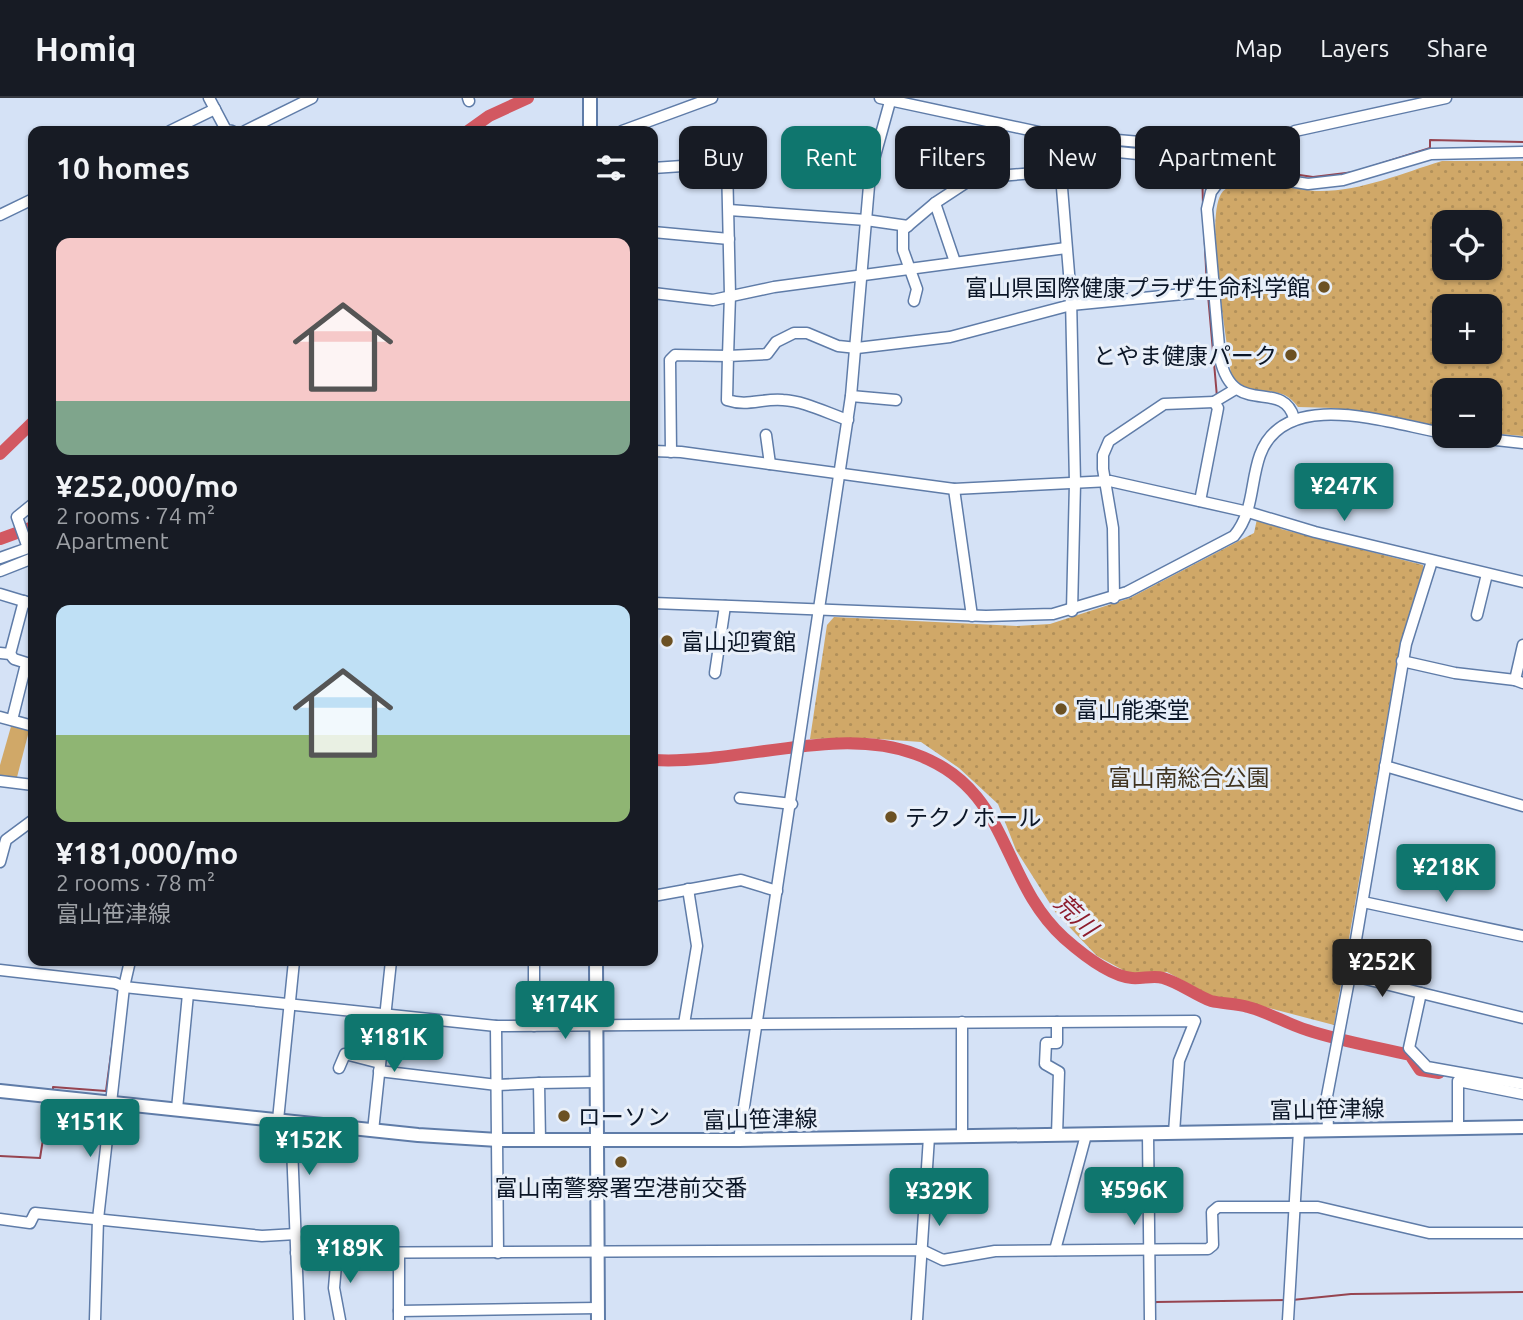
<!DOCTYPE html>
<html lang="en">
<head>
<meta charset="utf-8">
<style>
  body { margin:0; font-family:Ubuntu,"Noto Sans JP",sans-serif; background:#242831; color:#f1f3f6; height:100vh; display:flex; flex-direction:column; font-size:26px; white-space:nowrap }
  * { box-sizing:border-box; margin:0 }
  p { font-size:23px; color:#9ea1a6 }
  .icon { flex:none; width:38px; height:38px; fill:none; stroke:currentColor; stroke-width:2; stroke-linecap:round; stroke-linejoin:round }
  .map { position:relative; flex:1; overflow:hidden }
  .sheet { position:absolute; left:28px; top:28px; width:630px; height:840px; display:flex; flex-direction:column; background:#171b24; border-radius:14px; box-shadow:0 2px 5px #0004 }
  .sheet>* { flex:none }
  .guide { position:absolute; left:679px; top:28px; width:665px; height:63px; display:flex; gap:14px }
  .controls { position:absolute; left:1432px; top:112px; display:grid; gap:14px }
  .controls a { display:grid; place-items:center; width:70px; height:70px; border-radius:14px; background:#171b24; box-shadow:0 2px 5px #0004; font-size:35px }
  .price { position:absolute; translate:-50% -60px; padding:0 16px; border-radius:7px; background:#0f766e; color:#fff; font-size:23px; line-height:46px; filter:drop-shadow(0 2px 4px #0008) }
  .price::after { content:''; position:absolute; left:50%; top:42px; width:21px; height:16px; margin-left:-10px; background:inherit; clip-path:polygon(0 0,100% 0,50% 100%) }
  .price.on { background:#222; color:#fff }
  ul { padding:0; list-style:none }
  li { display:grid; align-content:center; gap:14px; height:371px; padding:0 28px }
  li span { display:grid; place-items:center; height:217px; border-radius:14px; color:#555 }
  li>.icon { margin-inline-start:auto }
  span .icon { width:126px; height:126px; fill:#fffc; stroke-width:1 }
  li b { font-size:30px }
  h2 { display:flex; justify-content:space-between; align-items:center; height:84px; padding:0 28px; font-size:30px }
  .pill { padding:0 24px; border-radius:14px; background:#171b24; box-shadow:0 2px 5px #0004; font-size:24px; line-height:63px }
  .pill.on { background:#0f766e; color:#fff }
  header { display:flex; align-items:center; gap:42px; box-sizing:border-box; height:98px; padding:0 35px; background:#171b24; border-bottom:2px solid #363941 }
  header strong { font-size:33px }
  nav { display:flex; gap:38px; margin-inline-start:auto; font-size:24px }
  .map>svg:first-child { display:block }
</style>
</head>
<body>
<header>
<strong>Homiq</strong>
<nav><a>Map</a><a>Layers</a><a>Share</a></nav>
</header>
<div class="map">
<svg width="1523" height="1222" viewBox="0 0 1523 1222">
  <defs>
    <pattern id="park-dots" width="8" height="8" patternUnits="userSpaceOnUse" patternTransform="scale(1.75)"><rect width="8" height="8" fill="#d0a868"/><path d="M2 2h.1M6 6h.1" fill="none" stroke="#b1905a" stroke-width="1.8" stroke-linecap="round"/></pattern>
  </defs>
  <rect width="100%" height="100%" fill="#d5e2f6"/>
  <path fill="#d0a868" d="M 12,625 L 30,629 L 16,683 L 0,679 L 0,667 Z"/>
  <g fill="url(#park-dots)" fill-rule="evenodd">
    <path d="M 1442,63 L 1523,63 L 1523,338 L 1489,335 L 1489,292 L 1444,292 L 1444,330 L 1334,310 L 1298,309 C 1282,286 1262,298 1243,288 C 1239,286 1234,280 1231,276 C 1227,240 1205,124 1221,96 C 1233,75 1294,92 1317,93 C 1360,94 1402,75 1442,63 ZM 1444,124 L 1489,124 L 1489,170 L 1444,170 ZM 1444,208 L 1489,208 L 1489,254 L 1444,254 Z"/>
    <path d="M 1257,421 L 1276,425 L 1281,431 L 1423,467 L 1424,472 L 1400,546 L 1334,927 L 1261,908 L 1215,900 L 1167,874 L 1134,878 L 1097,858 L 1056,815 L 1016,752 L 998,706 L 959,670 L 921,644 L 864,640 L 810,641 L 827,527 L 834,519 L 1017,528 L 1050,526 L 1130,500 L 1254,435 Z"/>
  </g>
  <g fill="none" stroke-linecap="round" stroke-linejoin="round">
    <g stroke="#964450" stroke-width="2">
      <path d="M 1206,63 L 1313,79 L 1354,74 L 1430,50 L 1430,42 L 1523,44"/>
      <path d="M 1202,71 L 1203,107"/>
      <path d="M 1204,127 L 1207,191"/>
      <path d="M 1208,197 L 1217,299"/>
      <path d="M 653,705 L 657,662"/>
      <path d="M 53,992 L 53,989 L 106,993 L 117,912"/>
      <path d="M 0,1058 L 40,1060 L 49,1004"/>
      <path d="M 1292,1202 L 1351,1196 L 1523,1194"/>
      <path d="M 1154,1207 L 1156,1204 L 1287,1202"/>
    </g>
    <g stroke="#d25861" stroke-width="12">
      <path d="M 468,33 L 489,18 L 528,0"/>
      <path d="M 0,356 L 33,324"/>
      <path d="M 0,441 L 33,429"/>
      <path d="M 653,662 C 738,667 837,627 915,656 C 1011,690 999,781 1064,840 C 1081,855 1109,878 1132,880 C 1142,881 1154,877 1163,880 C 1180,885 1195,897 1211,903 C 1223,906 1236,905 1248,909 C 1268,914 1287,926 1307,932 C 1340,943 1376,949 1410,957 L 1420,972 L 1439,975"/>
    </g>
    <defs>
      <g id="minor">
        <path d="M 209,0 L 226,32 L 232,33"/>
        <path d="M 468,0 L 469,3"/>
        <path d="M 880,0 L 1048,36 L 1163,46 L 1281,67 L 1285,40 L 1295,33 L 1446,0"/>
        <path d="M 170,33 L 215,11"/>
        <path d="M 245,33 L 312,0"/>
        <path d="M 622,33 L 712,0"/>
        <path d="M 653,70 L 727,65 L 730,197 L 728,258 L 675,257 L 670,262 L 671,354"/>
        <path d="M 729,112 L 866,122 L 908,128"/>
        <path d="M 0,117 L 33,101"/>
        <path d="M 653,134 L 729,141"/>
        <path d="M 955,164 L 935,105 L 973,80 L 1060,73"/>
        <path d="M 653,195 L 713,202 L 774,189 L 1066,150"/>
        <path d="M 914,203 L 917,191 L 903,152 L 903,132 L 935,105"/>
        <path d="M 851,298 L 896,302"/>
        <path d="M 1294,320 C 1282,279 1233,322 1220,260 L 1207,111 L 1211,94 L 1220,82 L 1231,78 L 1244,76 L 1308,86 L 1343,82 L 1431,56 L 1523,54"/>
        <path d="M 848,322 C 827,315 804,303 783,302 C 762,300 748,309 727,302 L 728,258 L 767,256 L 776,244 L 794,235 L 807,235 L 838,248 L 857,250 L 950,239 L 1071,207 L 1214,193"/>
        <path d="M 766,337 L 770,366"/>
        <path d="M 1460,338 L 1523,345"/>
        <path d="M 653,353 L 681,354 L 954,391 L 1110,383 L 1248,414 L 1315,434 L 1523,484"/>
        <path d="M 954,391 L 972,518"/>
        <path d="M 1200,403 L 1218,310 L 1214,304 L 1234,292"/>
        <path d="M 0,460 L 28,450 L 17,419 L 33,406"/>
        <path d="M 0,473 L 33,460"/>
        <path d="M 0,496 L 33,506"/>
        <path d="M 1114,500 L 1113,430 L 1103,371 L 1103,357 L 1109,343 L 1164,306 L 1214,304"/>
        <path d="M 653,505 L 986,518 L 1053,516 L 1127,494 L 1234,438 C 1254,414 1250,385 1260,357 C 1285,288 1390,326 1444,335"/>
        <path d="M 1072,513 L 1075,385 L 1071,200 L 1059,53 L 1069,49 L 1177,60 L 1210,70 L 1220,82"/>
        <path d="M 1477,517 L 1487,476"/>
        <path d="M 1523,547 L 1515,582 L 1523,585"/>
        <path d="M 0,555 L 10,556 L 14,561 L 33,567"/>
        <path d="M 10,556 L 24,503"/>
        <path d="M 1402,563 L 1455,575 L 1515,582"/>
        <path d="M 715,575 L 725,508"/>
        <path d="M 0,619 L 33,628"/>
        <path d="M 12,622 L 26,566"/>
        <path d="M 1385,668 L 1523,708"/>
        <path d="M 0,683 L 33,687"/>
        <path d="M 740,700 L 792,706"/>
        <path d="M 0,764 L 6,742 L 33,722"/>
        <path d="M 653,798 L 741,782 L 777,793"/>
        <path d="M 1363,804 L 1523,838"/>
        <path d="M 0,872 L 115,885 L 124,889 L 496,928 L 1195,923 L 1179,963 L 1174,1035"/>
        <path d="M 1350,877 L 1421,895"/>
        <path d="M 1523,920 L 1421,895 L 1409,950 L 1427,969 L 1523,986"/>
        <path d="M 684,926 L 697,848 L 688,791"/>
        <path d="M 496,928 L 498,1155"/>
        <path d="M 534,928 L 534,863"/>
        <path d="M 339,970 L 345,956 L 380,965"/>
        <path d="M 379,973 L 497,987 L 539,985"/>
        <path d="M 177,1011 L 188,896"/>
        <path d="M 278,1022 L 294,863"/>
        <path d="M 291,1024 L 299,1222"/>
        <path d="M 1458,1030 L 1458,983 L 1523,996"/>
        <path d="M 373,1033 L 391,863"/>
        <path d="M 1328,1033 L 1327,998 L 1350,877 L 1406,546 L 1432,463"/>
        <path d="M 1148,1036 L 1150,1222"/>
        <path d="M 1057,1037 L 1059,974 L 1045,966 L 1046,945 L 1057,945 L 1057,924"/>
        <path d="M 962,1038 L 962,924"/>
        <path d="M 739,1042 L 851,298 L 870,76 L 891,0"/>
        <path d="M 540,1043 L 539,985 L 597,984"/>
        <path d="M 0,1121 L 30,1125 L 35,1115 L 262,1138 L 296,1136"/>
        <path d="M 1055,1152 L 1086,1037"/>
        <path d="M 296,1155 L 922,1152 L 943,1162 L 995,1153 L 1208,1151 L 1213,1147 L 1212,1114 L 1218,1109 L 1318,1109 L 1429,1135 L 1523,1135"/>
        <path d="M 337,1155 L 334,1190 L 340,1222"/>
        <path d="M 399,1155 L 399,1222"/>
        <path d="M 399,1213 L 598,1210"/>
        <path d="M 95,1222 L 98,1121 L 124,889 L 130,863"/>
        <path d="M 917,1222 L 929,1039"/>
        <path d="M 1288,1222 L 1299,1033"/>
      </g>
      <g id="major">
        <path d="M 590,0 L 590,33"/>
        <path d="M 596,863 L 598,1222"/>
        <path d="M 0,993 L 418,1037 L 498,1042 L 739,1042 L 1523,1029"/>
      </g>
    </defs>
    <use href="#minor" stroke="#5f7ca8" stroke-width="13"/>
    <use href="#major" stroke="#5f7ca8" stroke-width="16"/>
    <use href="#minor" stroke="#fff" stroke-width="10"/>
    <use href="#major" stroke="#fff" stroke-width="12"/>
  </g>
  <g fill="#6c5123" stroke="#e8eff9" stroke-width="2.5">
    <circle cx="1324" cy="189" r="7"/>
    <circle cx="1291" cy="257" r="7"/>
    <circle cx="667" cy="543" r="7"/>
    <circle cx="1061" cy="611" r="7"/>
    <circle cx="891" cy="719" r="7"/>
    <circle cx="564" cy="1018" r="7"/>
    <circle cx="621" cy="1064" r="7"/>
  </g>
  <g text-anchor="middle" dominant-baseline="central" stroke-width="6" stroke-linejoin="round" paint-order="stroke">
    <g font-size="23" fill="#0b1627" stroke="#e8eff9" text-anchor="start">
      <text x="1310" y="189" text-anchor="end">富山県国際健康プラザ生命科学館</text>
      <text x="1277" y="257" text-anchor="end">とやま健康パーク</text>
      <text x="681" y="543">富山迎賓館</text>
      <text x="1075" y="611">富山能楽堂</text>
      <text x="905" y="719">テクノホール</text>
      <text x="578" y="1018">ローソン</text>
      <text x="621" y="1089" text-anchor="middle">富山南警察署空港前交番</text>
    </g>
    <g font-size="23" fill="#40331f" stroke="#e8eff9">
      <text x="1189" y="679">富山南総合公園</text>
    </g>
    <g font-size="23" fill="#0b1627" stroke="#e8eff9">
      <text transform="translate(1327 1011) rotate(-1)">富山笹津線</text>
      <text transform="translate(760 1021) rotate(-1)">富山笹津線</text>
    </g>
    <g font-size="24" font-style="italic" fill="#8d1d2d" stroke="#e8eff9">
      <text transform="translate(1076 817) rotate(44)">荒川</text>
    </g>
  </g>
</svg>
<div class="controls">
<a><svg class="icon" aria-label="locate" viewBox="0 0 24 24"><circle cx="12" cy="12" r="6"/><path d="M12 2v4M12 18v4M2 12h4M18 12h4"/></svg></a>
<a>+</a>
<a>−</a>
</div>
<b class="price" style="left:1344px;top:425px">¥247K</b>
<b class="price" style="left:1446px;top:806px">¥218K</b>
<b class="price on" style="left:1382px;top:901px">¥252K</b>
<b class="price" style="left:565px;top:943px">¥174K</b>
<b class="price" style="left:394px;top:976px">¥181K</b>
<b class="price" style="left:90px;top:1061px">¥151K</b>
<b class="price" style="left:309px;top:1079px">¥152K</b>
<b class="price" style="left:1134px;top:1129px">¥596K</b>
<b class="price" style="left:939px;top:1130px">¥329K</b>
<b class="price" style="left:350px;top:1187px">¥189K</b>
<div class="guide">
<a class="pill">Buy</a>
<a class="pill on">Rent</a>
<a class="pill">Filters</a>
<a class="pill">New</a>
<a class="pill">Apartment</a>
</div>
<section class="sheet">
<h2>10 homes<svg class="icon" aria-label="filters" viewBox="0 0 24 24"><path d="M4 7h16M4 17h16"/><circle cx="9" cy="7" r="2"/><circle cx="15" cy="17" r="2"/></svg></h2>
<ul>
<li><span style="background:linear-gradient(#f6c9c9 75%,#7fa58c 0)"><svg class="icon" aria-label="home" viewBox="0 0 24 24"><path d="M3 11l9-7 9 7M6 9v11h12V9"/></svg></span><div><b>¥252,000/mo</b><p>2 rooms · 74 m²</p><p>Apartment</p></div></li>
<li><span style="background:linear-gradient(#bfe0f5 60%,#8fb573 0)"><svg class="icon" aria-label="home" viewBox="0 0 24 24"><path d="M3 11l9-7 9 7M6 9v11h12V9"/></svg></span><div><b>¥181,000/mo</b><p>2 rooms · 78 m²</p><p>富山笹津線</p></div></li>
</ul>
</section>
</div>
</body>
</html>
